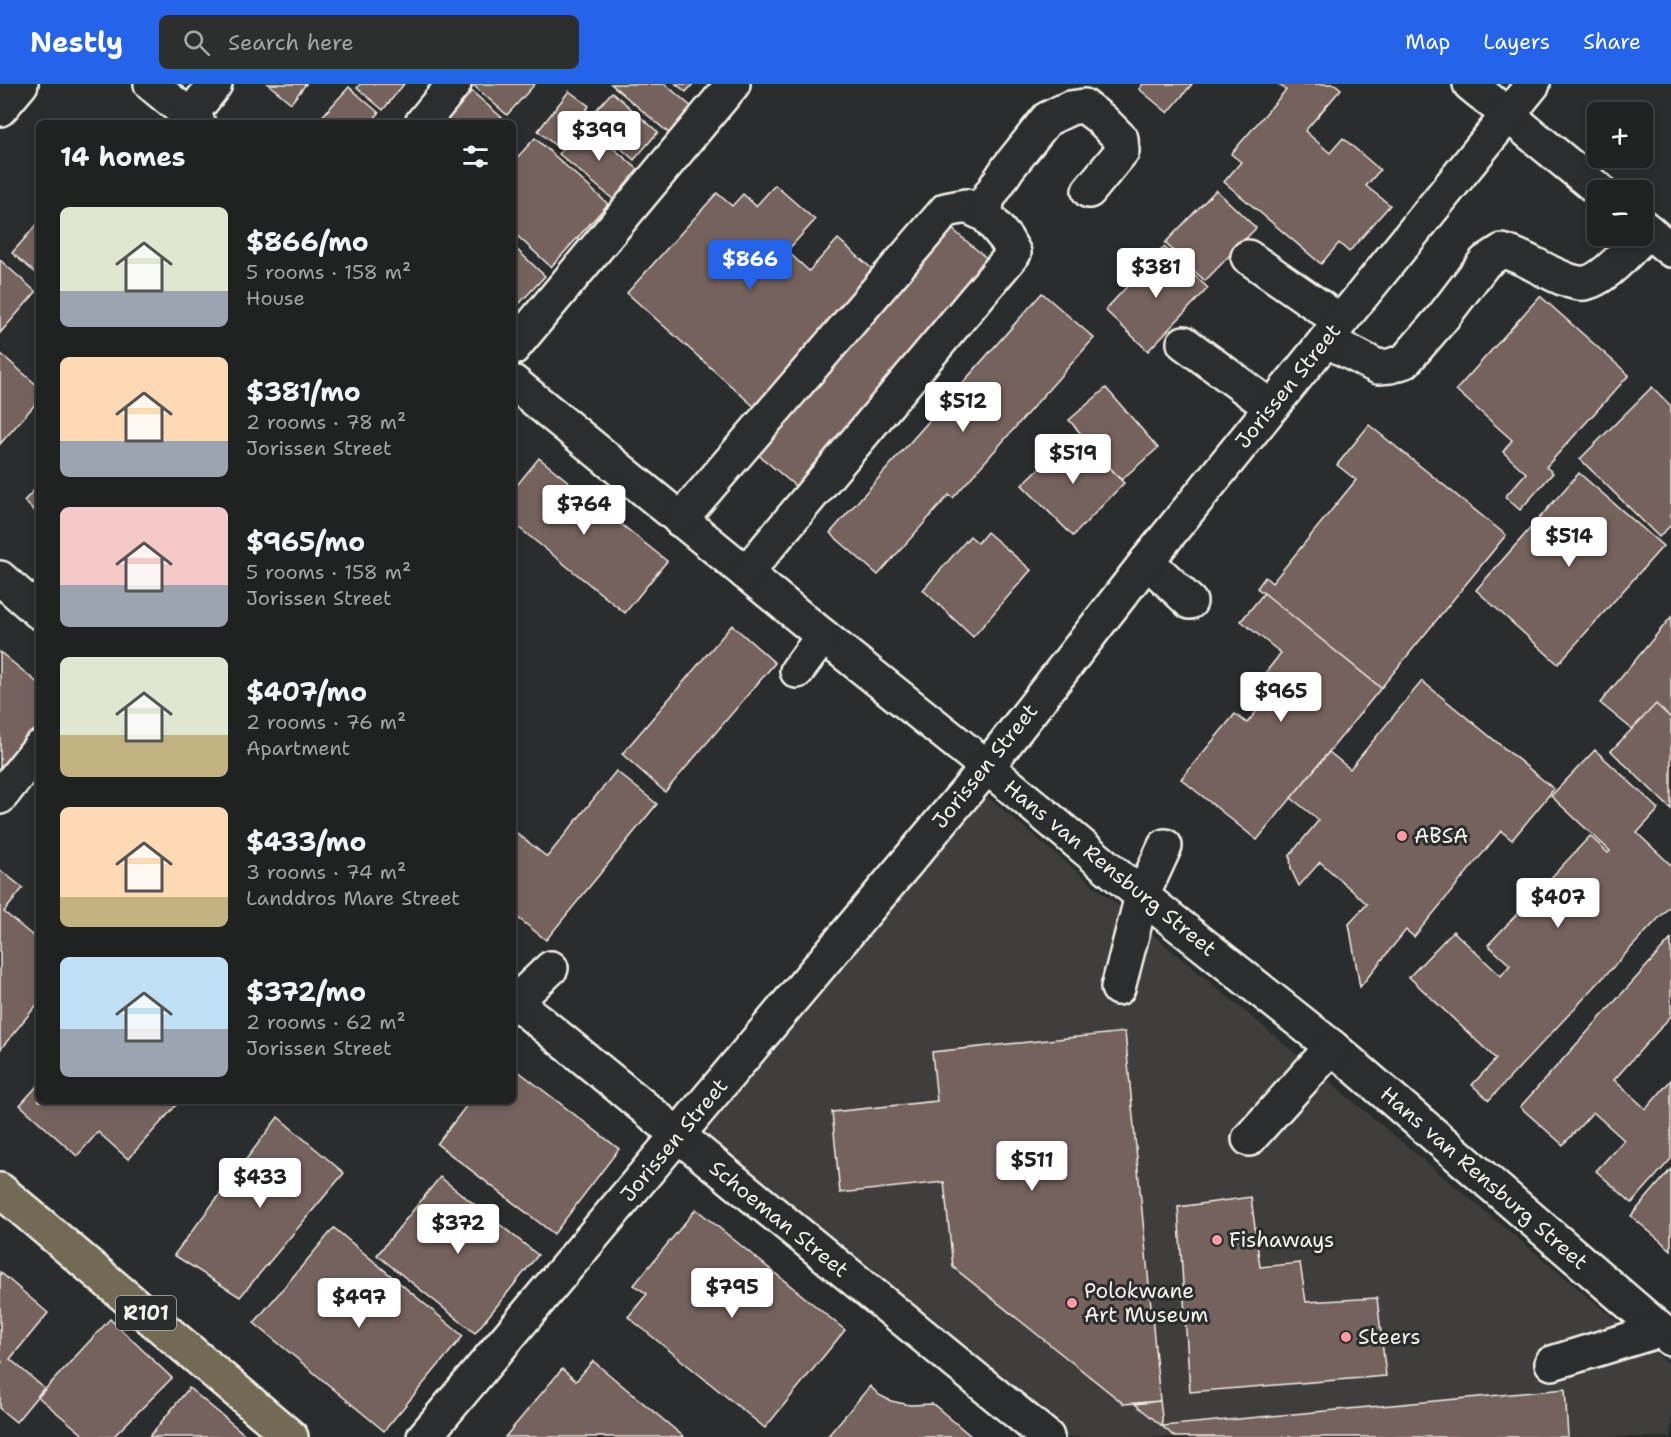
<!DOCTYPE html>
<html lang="en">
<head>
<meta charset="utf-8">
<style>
  body { margin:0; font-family:"Shantell Sans",sans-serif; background:#2d2f2f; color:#f1f3f6; height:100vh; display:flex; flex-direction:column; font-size:22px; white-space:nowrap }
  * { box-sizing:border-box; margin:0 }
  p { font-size:20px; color:#a2a4a5 }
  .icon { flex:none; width:33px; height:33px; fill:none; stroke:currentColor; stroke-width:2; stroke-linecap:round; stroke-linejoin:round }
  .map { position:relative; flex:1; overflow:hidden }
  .side { position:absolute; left:36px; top:36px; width:480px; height:984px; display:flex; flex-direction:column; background:#202222; border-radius:9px; box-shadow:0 3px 9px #0003,0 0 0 2px #3d3f40 }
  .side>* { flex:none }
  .tools { position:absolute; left:1587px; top:18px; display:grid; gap:12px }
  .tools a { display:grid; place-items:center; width:66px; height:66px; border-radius:9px; background:#202222; box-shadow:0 3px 9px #0003,0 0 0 2px #3d3f40; font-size:30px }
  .price { position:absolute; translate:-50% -51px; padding:0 14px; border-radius:6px; background:#fff; color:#222; font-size:20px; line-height:39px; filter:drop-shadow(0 2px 3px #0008) }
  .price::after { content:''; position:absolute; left:50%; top:36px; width:18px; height:14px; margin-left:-9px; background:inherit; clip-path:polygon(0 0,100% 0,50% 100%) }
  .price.active { background:#2563eb; color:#fff }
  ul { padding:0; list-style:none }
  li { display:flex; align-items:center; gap:18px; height:150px; padding:0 24px }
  li span { display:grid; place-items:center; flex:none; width:168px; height:120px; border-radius:9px; color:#555 }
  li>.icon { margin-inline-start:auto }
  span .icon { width:72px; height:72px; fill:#fffc; stroke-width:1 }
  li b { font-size:26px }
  h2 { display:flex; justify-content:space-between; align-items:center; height:72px; padding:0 24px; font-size:26px }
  header { display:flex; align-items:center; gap:36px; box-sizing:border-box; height:84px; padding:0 30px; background:#2563eb; color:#fff }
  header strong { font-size:28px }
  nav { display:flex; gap:33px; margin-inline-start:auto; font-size:21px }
  .search { width:420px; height:54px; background:#2d2f2f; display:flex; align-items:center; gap:15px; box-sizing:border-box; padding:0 21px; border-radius:9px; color:#a2a4a5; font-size:22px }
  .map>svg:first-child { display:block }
</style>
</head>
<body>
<header>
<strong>Nestly</strong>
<div class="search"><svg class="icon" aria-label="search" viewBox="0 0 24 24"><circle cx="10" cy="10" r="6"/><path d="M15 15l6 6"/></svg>Search here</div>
<nav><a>Map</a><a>Layers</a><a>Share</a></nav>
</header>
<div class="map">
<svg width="1671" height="1353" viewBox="0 0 1671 1353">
  <rect width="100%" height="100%" fill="#2a2d2e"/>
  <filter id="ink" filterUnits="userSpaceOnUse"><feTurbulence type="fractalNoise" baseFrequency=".0167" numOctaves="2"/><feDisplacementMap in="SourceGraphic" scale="12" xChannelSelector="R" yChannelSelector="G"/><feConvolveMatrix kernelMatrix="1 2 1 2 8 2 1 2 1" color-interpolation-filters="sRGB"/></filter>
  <g filter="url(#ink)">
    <path fill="#403d3c" d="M 979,706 L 1671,1282 L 1671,1353 L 1043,1353 L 693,1053 Z"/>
    <g fill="#74625c" stroke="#f4f1e8" stroke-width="1.5">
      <path d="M 268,0 L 306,0 L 291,19 Z"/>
      <path d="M 360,0 L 404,0 L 383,26 L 357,4 Z"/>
      <path d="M 472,0 L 535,0 L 507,31 Z"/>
      <path d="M 611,0 L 665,0 L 694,25 L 671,51 Z"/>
      <path d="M 676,0 L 693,0 L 686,8 Z"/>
      <path d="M 1143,0 L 1192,0 L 1168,29 L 1139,5 Z"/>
      <path d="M 1278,0 L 1335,0 L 1341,5 L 1305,47 L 1330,69 L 1343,54 L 1380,86 L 1366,102 L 1390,121 L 1349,168 L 1339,159 L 1321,180 L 1224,98 L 1241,78 L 1231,70 L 1286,6 Z"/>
      <path d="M 349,3 L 379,29 L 370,39 L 320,39 L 318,37 Z"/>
      <path d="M 469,5 L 507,38 L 506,39 L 439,39 Z"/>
      <path d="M 569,7 L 589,22 L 557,63 L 538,47 Z"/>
      <path d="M 612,8 L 658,48 L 634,76 L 588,35 Z"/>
      <path d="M 585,40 L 640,87 L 614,116 L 559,70 Z"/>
      <path d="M 535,54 L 608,120 L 551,183 L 513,148 L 513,78 Z"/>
      <path d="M 775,101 L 815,136 L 787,167 L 809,187 L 838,155 L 879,191 L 758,326 L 627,209 L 717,109 L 732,122 L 743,110 L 756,122 Z"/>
      <path d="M 1216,106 L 1256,144 L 1205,197 L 1165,159 Z"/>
      <path d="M 39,138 L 39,192 L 12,169 Z"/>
      <path d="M 945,139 L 990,177 L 800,406 L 755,368 Z"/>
      <path d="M 513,162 L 545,192 L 519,220 L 513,215 Z"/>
      <path d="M 1164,163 L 1208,204 L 1148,267 L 1105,226 Z"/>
      <path d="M 0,176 L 36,208 L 0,249 Z"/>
      <path d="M 1042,209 L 1094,254 L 953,414 L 949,411 L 878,491 L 830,449 Z"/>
      <path d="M 1540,212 L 1629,291 L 1546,383 L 1553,389 L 1520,426 L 1505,413 L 1526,389 L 1503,368 L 1512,356 L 1456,306 Z"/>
      <path d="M 0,269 L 39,303 L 39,316 L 0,360 Z"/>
      <path d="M 1652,303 L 1671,322 L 1671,441 L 1659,453 L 1580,375 Z"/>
      <path d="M 1106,304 L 1158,364 L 1121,396 L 1069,336 Z"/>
      <path d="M 1369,341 L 1506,451 L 1381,604 L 1257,504 L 1265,493 L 1272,499 L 1356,396 L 1337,381 Z"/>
      <path d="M 1074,350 L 1124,399 L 1073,452 L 1022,401 Z"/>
      <path d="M 539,374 L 667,477 L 625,529 L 513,439 L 513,406 Z"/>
      <path d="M 1579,389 L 1663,462 L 1558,580 L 1476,506 Z"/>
      <path d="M 39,401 L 39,431 L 24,417 Z"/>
      <path d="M 987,448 L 1031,486 L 973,553 L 923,506 L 970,452 L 978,459 Z"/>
      <path d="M 1264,509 L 1381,604 L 1257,756 L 1181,695 L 1235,630 L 1247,639 L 1260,623 L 1247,612 L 1281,569 L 1241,537 Z"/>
      <path d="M 1671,533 L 1671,632 L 1649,659 L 1600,619 Z"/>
      <path d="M 732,541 L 775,579 L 665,708 L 622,670 Z"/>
      <path d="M 0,568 L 39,600 L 39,658 L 0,705 Z"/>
      <path d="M 1422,597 L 1554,705 L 1512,756 L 1501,747 L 1414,853 L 1406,846 L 1360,903 L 1349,840 L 1367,820 L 1320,778 L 1299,802 L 1291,785 L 1290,771 L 1319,736 L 1291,714 L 1329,668 L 1350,685 Z"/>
      <path d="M 1656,620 L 1671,634 L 1671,725 L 1611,667 Z"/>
      <path d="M 1595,666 L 1659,725 L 1637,749 L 1671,781 L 1671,821 L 1489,1016 L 1472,1001 L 1496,975 L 1409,893 L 1453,847 L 1501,892 L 1510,881 L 1488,861 L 1590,752 L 1608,769 L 1610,767 L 1551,712 Z"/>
      <path d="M 616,687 L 657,720 L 546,856 L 513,830 L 513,746 L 547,773 Z"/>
      <path d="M 0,786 L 23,804 L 4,828 L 39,857 L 39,918 L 0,966 Z"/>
      <path d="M 1671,855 L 1671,932 L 1614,996 L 1646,1025 L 1671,996 L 1671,1075 L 1632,1119 L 1596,1087 L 1624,1056 L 1593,1028 L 1563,1061 L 1520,1023 Z"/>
      <path d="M 1125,948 L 1160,1317 L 1124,1320 L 953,1183 L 944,1098 L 840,1109 L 832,1028 L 937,1017 L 932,968 Z"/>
      <path d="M 513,983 L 619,1065 L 554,1150 L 437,1060 L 470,1017 L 513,1017 Z"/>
      <path d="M 39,1000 L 39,1017 L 180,1017 L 128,1075 L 98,1048 L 77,1072 L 20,1021 Z"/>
      <path d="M 278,1033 L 344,1089 L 240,1213 L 174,1171 Z"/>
      <path d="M 1671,1085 L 1671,1166 L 1631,1132 Z"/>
      <path d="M 440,1093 L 538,1171 L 475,1249 L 377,1171 Z"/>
      <path d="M 1251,1113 L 1260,1183 L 1300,1179 L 1306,1218 L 1377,1214 L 1386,1292 L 1190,1308 L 1178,1123 Z"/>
      <path d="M 696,1125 L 845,1246 L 765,1344 L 628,1233 L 647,1210 L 634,1201 Z"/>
      <path d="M 334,1144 L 463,1252 L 384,1347 L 254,1239 Z"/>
      <path d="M 0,1188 L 48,1229 L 10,1275 L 44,1304 L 16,1338 L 0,1325 L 0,1280 L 2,1278 L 0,1276 Z"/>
      <path d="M 110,1235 L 172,1294 L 113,1353 L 86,1353 L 38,1313 Z"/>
      <path d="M 593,1277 L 684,1353 L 505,1353 L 562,1285 L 576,1297 Z"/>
      <path d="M 870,1302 L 879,1311 L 891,1317 L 910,1321 L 933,1320 L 972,1353 L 827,1353 Z"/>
      <path d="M 189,1304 L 248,1353 L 149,1353 Z"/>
      <path d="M 1565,1305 L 1568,1353 L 1175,1353 L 1162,1342 Z"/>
      <path d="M 1160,1317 L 1162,1333 L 1162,1342 L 1135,1320 Z"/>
    </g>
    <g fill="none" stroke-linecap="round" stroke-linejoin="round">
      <defs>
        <g id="minor">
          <path d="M 151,0 L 198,39"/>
          <path d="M 1470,0 L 1599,106"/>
          <path d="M 0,25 L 21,0"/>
          <path d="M 190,32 L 215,0"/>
          <path d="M 422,39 L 454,0"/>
          <path d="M 1642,142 L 1671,166"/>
          <path d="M 1248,173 L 1340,237"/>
          <path d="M 1326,256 L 1378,283 L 1390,282 L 1405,277 L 1443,233 L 1485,178 L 1502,167 C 1519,171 1533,180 1549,188 C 1558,192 1569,198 1579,199 C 1601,202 1633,161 1648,147"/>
          <path d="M 1184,259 L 1271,323"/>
          <path d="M 513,264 L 733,0"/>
          <path d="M 513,298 L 823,552 L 987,683 L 1142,812 L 1332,963 L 1671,1255"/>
          <path d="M 680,436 L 946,126 L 966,122 L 986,131"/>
          <path d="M 1147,477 L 1190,518"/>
          <path d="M 746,489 L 1014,169 L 1006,155 L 986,131 L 987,116 L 1008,84 L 1047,35 L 1070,24 L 1084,22 L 1101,35 L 1121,55 L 1122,67 L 1089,107"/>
          <path d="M 0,494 L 39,528"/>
          <path d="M 797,587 L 823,552"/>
          <path d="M 0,713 L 39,664"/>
          <path d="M 1118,904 L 1142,812 L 1165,762"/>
          <path d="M 513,916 L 1047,1353"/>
          <path d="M 515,918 L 551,884"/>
          <path d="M 1249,1055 L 1332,963"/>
          <path d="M 1552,1279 L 1660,1246"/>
          <path d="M 424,1353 L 987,683 L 1147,477 L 1533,0"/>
        </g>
        <path id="major" d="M 0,1106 L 291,1353"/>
      </defs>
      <use href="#minor" stroke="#f4f1e8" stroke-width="38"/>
      <use href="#major" stroke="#f4f1e8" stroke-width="38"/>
      <use href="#minor" stroke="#2a2d2e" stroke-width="33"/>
      <use href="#major" stroke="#726b52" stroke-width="33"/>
    </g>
  </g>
  <g fill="#ff9aa2" stroke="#2a2d2e" stroke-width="2">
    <circle cx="1402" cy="752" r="6"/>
    <circle cx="1217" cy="1156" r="6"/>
    <circle cx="1072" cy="1219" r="6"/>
    <circle cx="1346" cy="1253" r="6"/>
  </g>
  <g text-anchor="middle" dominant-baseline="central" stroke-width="6" stroke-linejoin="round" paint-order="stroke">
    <rect fill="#2a2d2e" stroke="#b7b6b0" stroke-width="1.5" x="116" y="1212" width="60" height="34" rx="4.5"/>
    <g font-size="20" font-weight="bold" fill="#f4f1e8">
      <text x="146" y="1229">R101</text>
    </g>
    <g font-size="21" fill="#f4f1e8" stroke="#2a2d2e">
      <text transform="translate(1288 302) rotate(-51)">Jorissen Street</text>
      <text transform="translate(985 682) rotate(-51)">Jorissen Street</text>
      <text transform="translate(1110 784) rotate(39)">Hans van Rensburg Street</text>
      <text transform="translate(674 1056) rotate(-50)">Jorissen Street</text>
      <text transform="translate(1484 1094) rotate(41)">Hans van Rensburg Street</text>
      <text transform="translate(779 1135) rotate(39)">Schoeman Street</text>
    </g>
    <g font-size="21" fill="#f4f1e8" stroke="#2a2d2e" text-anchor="start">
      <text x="1414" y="752">ABSA</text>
      <text x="1229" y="1156">Fishaways</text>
      <text x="1084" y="1207">Polokwane<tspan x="1084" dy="24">Art Museum</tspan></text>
      <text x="1358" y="1253">Steers</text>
    </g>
  </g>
</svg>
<div class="tools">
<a>+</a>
<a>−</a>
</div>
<b class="price" style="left:599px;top:78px">$399</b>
<b class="price active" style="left:750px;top:207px">$866</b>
<b class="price" style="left:1156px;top:215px">$381</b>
<b class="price" style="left:963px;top:349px">$512</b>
<b class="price" style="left:1073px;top:401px">$519</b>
<b class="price" style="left:584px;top:452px">$764</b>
<b class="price" style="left:1569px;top:484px">$514</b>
<b class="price" style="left:1281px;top:639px">$965</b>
<b class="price" style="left:1558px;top:845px">$407</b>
<b class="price" style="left:1032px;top:1108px">$511</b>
<b class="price" style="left:260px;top:1125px">$433</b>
<b class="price" style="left:458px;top:1171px">$372</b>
<b class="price" style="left:732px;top:1235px">$795</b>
<b class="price" style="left:359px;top:1245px">$497</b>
<section class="side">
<h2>14 homes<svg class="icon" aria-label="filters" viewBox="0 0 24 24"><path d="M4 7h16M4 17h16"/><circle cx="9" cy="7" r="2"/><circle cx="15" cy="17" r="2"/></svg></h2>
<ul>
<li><span style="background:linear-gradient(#dfe7d0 70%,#9aa5b1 0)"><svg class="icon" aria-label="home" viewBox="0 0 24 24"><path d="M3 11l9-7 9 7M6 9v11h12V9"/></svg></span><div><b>$866/mo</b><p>5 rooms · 158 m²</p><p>House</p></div></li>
<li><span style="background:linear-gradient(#ffd9b3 70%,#9aa5b1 0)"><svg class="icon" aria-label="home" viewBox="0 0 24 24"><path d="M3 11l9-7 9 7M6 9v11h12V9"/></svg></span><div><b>$381/mo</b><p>2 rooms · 78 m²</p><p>Jorissen Street</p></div></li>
<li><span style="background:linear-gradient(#f6c9c9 65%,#9aa5b1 0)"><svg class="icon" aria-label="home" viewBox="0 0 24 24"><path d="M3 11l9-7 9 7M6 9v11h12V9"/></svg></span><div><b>$965/mo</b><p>5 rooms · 158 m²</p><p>Jorissen Street</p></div></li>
<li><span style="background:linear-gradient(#dfe7d0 65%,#c2b280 0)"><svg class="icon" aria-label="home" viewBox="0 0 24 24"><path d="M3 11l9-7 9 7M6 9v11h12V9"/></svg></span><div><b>$407/mo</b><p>2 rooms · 76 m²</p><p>Apartment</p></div></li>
<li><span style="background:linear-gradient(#ffd9b3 75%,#c2b280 0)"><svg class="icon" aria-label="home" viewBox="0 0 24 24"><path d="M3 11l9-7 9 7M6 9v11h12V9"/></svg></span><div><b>$433/mo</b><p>3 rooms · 74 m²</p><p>Landdros Mare Street</p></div></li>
<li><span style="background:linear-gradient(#bfe0f5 60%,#9aa5b1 0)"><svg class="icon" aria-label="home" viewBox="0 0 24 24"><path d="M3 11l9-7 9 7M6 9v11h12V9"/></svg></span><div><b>$372/mo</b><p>2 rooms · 62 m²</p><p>Jorissen Street</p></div></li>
</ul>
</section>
</div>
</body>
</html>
